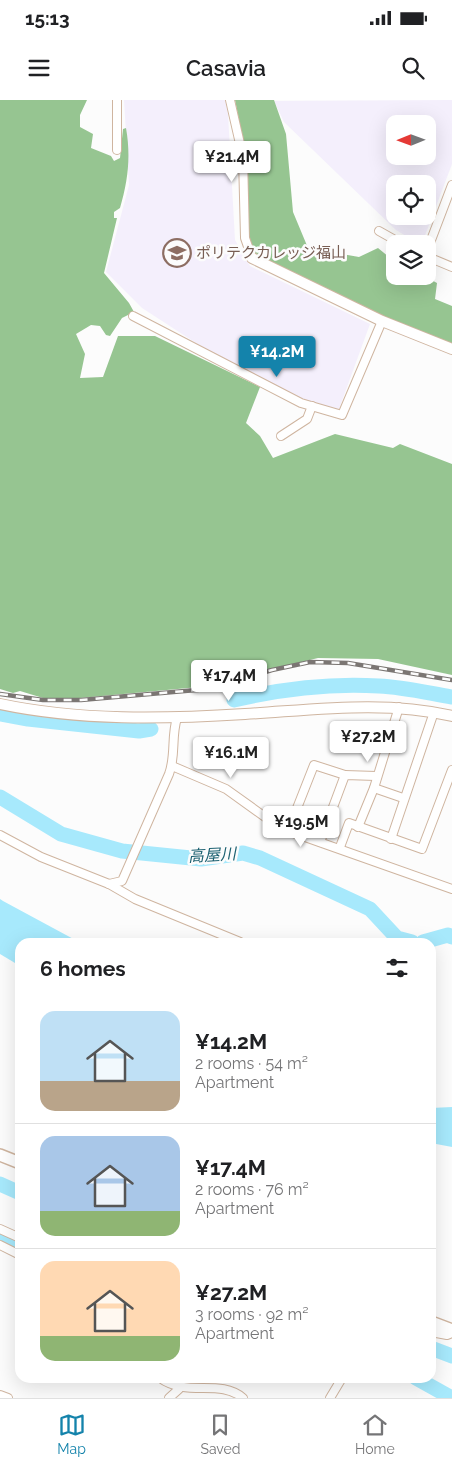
<!DOCTYPE html>
<html lang="en">
<head>
<meta charset="utf-8">
<style>
  body { margin:0; font-family:Raleway,"Noto Sans JP",sans-serif; background:#f2f2f2; color:#202124; height:100vh; display:flex; flex-direction:column; font-size:19px; white-space:nowrap }
  * { box-sizing:border-box; margin:0 }
  p { font-size:16px; color:#757577 }
  .icon { flex:none; width:28px; height:28px; fill:none; stroke:currentColor; stroke-width:2; stroke-linecap:round; stroke-linejoin:round }
  .map { position:relative; flex:1; overflow:hidden }
  .side { position:absolute; left:15px; top:838px; width:421px; height:445px; display:flex; flex-direction:column; background:#fff; border-radius:15px; box-shadow:0 5px 20px #0002 }
  .side>* { flex:none }
  .needle { width:32px; rotate:269deg }
  .controls { position:absolute; left:386px; top:15px; display:grid; gap:10px }
  .controls a { display:grid; place-items:center; width:50px; height:50px; border-radius:10px; background:#fff; box-shadow:0 5px 20px #0002; font-size:25px }
  .price { position:absolute; translate:-50% -42px; padding:0 11px; border-radius:5px; background:#fff; color:#222; font-size:16px; line-height:32px; filter:drop-shadow(0 1px 2px #0008) }
  .price::after { content:''; position:absolute; left:50%; top:30px; width:15px; height:11px; margin-left:-8px; background:inherit; clip-path:polygon(0 0,100% 0,50% 100%) }
  .price.on { background:#1483ab; color:#fff }
  ul { padding:0; list-style:none }
  li { display:flex; align-items:center; gap:15px; height:125px; padding:0 25px }
  li+li { border-top:1px solid #e0e0e0 }
  li span { display:grid; place-items:center; flex:none; width:140px; height:100px; border-radius:15px; color:#555 }
  li>.icon { margin-inline-start:auto }
  span .icon { width:60px; height:60px; fill:#fffc; stroke-width:1 }
  li b { font-size:21px }
  h2 { display:flex; justify-content:space-between; align-items:center; height:60px; padding:0 25px; font-size:21px }
  .status { display:flex; justify-content:space-between; align-items:center; height:35px; padding:0 25px; background:#fff; direction:ltr }
  .status svg { height:14px; fill:currentColor }
  header { display:flex; justify-content:space-between; align-items:center; height:65px; padding:0 25px; background:#fff; font-size:22px; font-weight:600 }
  .tabs { display:flex; justify-content:space-around; align-items:center; height:70px; border-top:1px solid #e0e0e0; background:#fff; font-size:14px; color:#757577 }
  .tabs a { display:grid; justify-items:center; gap:2px }
  .tabs .on { color:#1483ab }
  .map>svg:first-child { display:block }
</style>
</head>
<body>
<div class="status"><b>15:13</b><svg viewBox="0 0 49 12"><path d="M0 12V9h3v3zM5 12V6h3v6zM10 12V3h3v9zM15 12V0h3v12zM26 1h20v11H26zM47 4h2v5h-2z"/></svg></div>
<header><svg class="icon" aria-label="menu" viewBox="0 0 24 24"><path d="M4 6h16M4 12h16M4 18h16"/></svg>Casavia<svg class="icon" aria-label="search" viewBox="0 0 24 24"><circle cx="10" cy="10" r="6"/><path d="M15 15l6 6"/></svg></header>
<div class="map">
<svg width="452" height="1298" viewBox="0 0 452 1298">
  <rect width="100%" height="100%" fill="#fcfcfc"/>
  <g fill="#f4effc" fill-rule="evenodd">
    <path d="M 124,0 L 225,0 L 228,14 L 235,140 L 250,166 L 370,224 L 339,309 L 305,301 L 273,286 L 196,243 L 142,208 L 106,172 L 129,85 Z"/>
    <path d="M 452,0 L 452,64 L 423,141 L 416,142 L 396,130 L 284,22 L 274,1 ZM 395,24 L 428,24 L 428,56 L 395,56 ZM 395,84 L 428,84 L 428,116 L 395,116 Z"/>
  </g>
  <g fill="#96c591">
    <path d="M 0,0 L 87,0 L 80,15 L 80,27 L 93,34 L 91,48 L 111,56 L 114,61 L 120,58 L 123,29 L 126,28 C 131,56 128,81 120,108 L 114,112 L 114,118 L 117,118 L 104,173 L 129,203 L 134,212 L 122,218 L 110,236 L 106,235 L 100,226 L 91,225 L 76,234 L 85,254 L 80,278 L 103,277 L 118,236 L 155,236 L 260,287 L 246,323 L 260,336 L 273,358 L 335,334 L 393,348 L 400,344 L 452,364 L 452,575 L 378,559 L 318,558 L 199,587 L 80,598 L 43,598 L 20,591 L 13,593 L 0,589 Z"/>
    <path d="M 235,0 L 274,0 L 286,34 L 293,112 L 308,148 L 359,157 L 378,148 L 395,162 L 395,176 L 424,176 L 437,183 L 435,199 L 452,206 L 452,245 L 383,219 L 254,157 L 247,136 L 246,55 Z"/>
  </g>
  <g fill="#a7e9fc">
    <path d="M 0,799 L 3,801 L 79,842 L 20,842 L 20,866 L 0,854 Z"/>
    <path d="M 452,1007 L 452,1047 L 431,1043 L 431,1008 Z"/>
  </g>
  <g fill="none" stroke-linecap="round" stroke-linejoin="round">
    <g stroke="#a7e9fc" stroke-width="15">
      <path d="M 234,600 C 281,589 331,583 379,586 C 403,587 428,593 452,597"/>
      <path d="M 0,614 L 28,619 L 139,631 L 151,629"/>
      <path d="M 0,697 L 61,734 L 122,751 L 201,759 L 243,753 L 260,758 L 370,809 L 397,838 L 412,842"/>
      <path d="M 423,842 L 448,835 L 452,837"/>
      <path d="M 0,1084 L 20,1093"/>
      <path d="M 0,1135 L 20,1145"/>
      <path d="M 431,1248 L 452,1256"/>
      <path d="M 416,1278 L 452,1298"/>
    </g>
    <defs>
      <g id="minor">
        <path d="M 230,0 L 243,57 L 245,138 L 252,158"/>
        <path d="M 117,50 L 117,0"/>
        <path d="M 379,131 L 402,144"/>
        <path d="M 428,148 L 452,85"/>
        <path d="M 428,157 L 452,167"/>
        <path d="M 133,216 L 301,303 L 342,315 L 382,221"/>
        <path d="M 281,336 L 307,319 L 312,306"/>
        <path d="M 172,666 L 226,689 L 272,722 L 288,731 L 452,789"/>
        <path d="M 374,688 L 403,698"/>
        <path d="M 358,727 L 374,688 L 399,607"/>
        <path d="M 288,731 L 314,665 L 345,675"/>
        <path d="M 0,735 L 41,757 L 109,784 L 135,799 L 240,842"/>
        <path d="M 391,739 L 434,612"/>
        <path d="M 320,742 L 345,675 L 376,676"/>
        <path d="M 340,747 L 349,723 L 422,749 L 452,670"/>
        <path d="M 109,784 L 122,781 L 169,674 C 176,656 171,636 177,618"/>
        <path d="M 0,1129 L 20,1138"/>
        <path d="M 0,1145 L 20,1155"/>
        <path d="M 431,1232 L 447,1235 L 452,1233"/>
        <path d="M 160,1278 C 188,1298 219,1278 243,1298"/>
        <path d="M 0,1295 L 8,1298"/>
        <path d="M 169,1298 L 179,1289"/>
        <path d="M 330,1298 L 342,1278"/>
      </g>
      <g id="tertiary">
        <path d="M 252,158 L 382,221 L 452,249"/>
        <path d="M 0,604 C 80,621 164,619 245,614 C 314,610 384,600 452,616"/>
      </g>
      <g id="secondary">
        <path d="M 0,1055 L 20,1063"/>
        <path d="M 431,1222 L 452,1230"/>
      </g>
    </defs>
    <use href="#minor" stroke="#cfb5a0" stroke-width="10"/>
    <use href="#tertiary" stroke="#cfb5a0" stroke-width="12"/>
    <use href="#secondary" stroke="#cfb5a0" stroke-width="14"/>
    <use href="#minor" stroke="#fff" stroke-width="8"/>
    <use href="#tertiary" stroke="#fff" stroke-width="10"/>
    <use href="#secondary" stroke="#fff" stroke-width="11"/>
    <defs>
      <path id="rail" d="M 0,594 L 43,600 L 81,600 L 208,589 L 272,570 L 310,562 L 348,563 L 452,580"/>
    </defs>
    <use href="#rail" stroke="#7b7673" stroke-width="4.5"/>
    <use href="#rail" stroke="#fcfcfc" stroke-width="2.5" stroke-dasharray="8" stroke-linecap="butt"/>
  </g>
  <defs>
    <symbol id="school-ring" viewBox="-11 -11 22 22"><circle r="9.5" fill="#fcfcfc" stroke="#8d6e63" stroke-width="1.5"/><path d="M0-5L7-2L0 1L-7-2ZM-4 1L0 2.5L4 1V4Q0 6-4 4Z" fill="#8d6e63"/></symbol>
  </defs>
  <g fill-rule="evenodd">
    <use href="#school-ring" x="161" y="137" width="32" height="32"/>
  </g>
  <g text-anchor="middle" dominant-baseline="central" stroke-width="5" stroke-linejoin="round" paint-order="stroke">
    <g font-size="15" fill="#785e54" stroke="#fcfcfc" text-anchor="start">
      <text x="196" y="153">ポリテクカレッジ福山</text>
    </g>
    <g font-size="16" font-style="italic" fill="#1c6171" stroke="#fcfcfc">
      <text transform="translate(212 755) rotate(-3)">高屋川</text>
    </g>
  </g>
</svg>
<div class="controls">
<a><svg class="needle" viewBox="-14 -14 28 28"><path d="M0-13l5 13h-10z" fill="#e53935"/><path d="M0 13l5-13h-10z" fill="#757577"/></svg></a>
<a><svg class="icon" aria-label="locate" viewBox="0 0 24 24"><circle cx="12" cy="12" r="6"/><path d="M12 2v4M12 18v4M2 12h4M18 12h4"/></svg></a>
<a><svg class="icon" aria-label="layers" viewBox="0 0 24 24"><path d="M12 4l9 5-9 5-9-5zM3 14l9 5 9-5"/></svg></a>
</div>
<b class="price" style="left:232px;top:83px">¥21.4M</b>
<b class="price on" style="left:277px;top:278px">¥14.2M</b>
<b class="price" style="left:229px;top:602px">¥17.4M</b>
<b class="price" style="left:368px;top:663px">¥27.2M</b>
<b class="price" style="left:231px;top:679px">¥16.1M</b>
<b class="price" style="left:301px;top:748px">¥19.5M</b>
<section class="side">
<h2>6 homes<svg class="icon" aria-label="filters" viewBox="0 0 24 24"><path d="M4 7h16M4 17h16"/><circle cx="9" cy="7" r="2"/><circle cx="15" cy="17" r="2"/></svg></h2>
<ul>
<li><span style="background:linear-gradient(#bfe0f5 70%,#b9a48a 0)"><svg class="icon" aria-label="home" viewBox="0 0 24 24"><path d="M3 11l9-7 9 7M6 9v11h12V9"/></svg></span><div><b>¥14.2M</b><p>2 rooms · 54 m²</p><p>Apartment</p></div></li>
<li><span style="background:linear-gradient(#a9c7e8 75%,#8fb573 0)"><svg class="icon" aria-label="home" viewBox="0 0 24 24"><path d="M3 11l9-7 9 7M6 9v11h12V9"/></svg></span><div><b>¥17.4M</b><p>2 rooms · 76 m²</p><p>Apartment</p></div></li>
<li><span style="background:linear-gradient(#ffd9b3 75%,#8fb573 0)"><svg class="icon" aria-label="home" viewBox="0 0 24 24"><path d="M3 11l9-7 9 7M6 9v11h12V9"/></svg></span><div><b>¥27.2M</b><p>3 rooms · 92 m²</p><p>Apartment</p></div></li>
</ul>
</section>
</div>
<nav class="tabs">
<a class="on"><svg class="icon" aria-label="map" viewBox="0 0 24 24"><path d="M3 6l6-2 6 2 6-2v14l-6 2-6-2-6 2zM9 4v14M15 6v14"/></svg>Map</a>
<a><svg class="icon" aria-label="saved" viewBox="0 0 24 24"><path d="M7 4h10v16l-5-4-5 4z"/></svg>Saved</a>
<a><svg class="icon" aria-label="home" viewBox="0 0 24 24"><path d="M3 11l9-7 9 7M6 9v11h12V9"/></svg>Home</a>
</nav>
</body>
</html>
